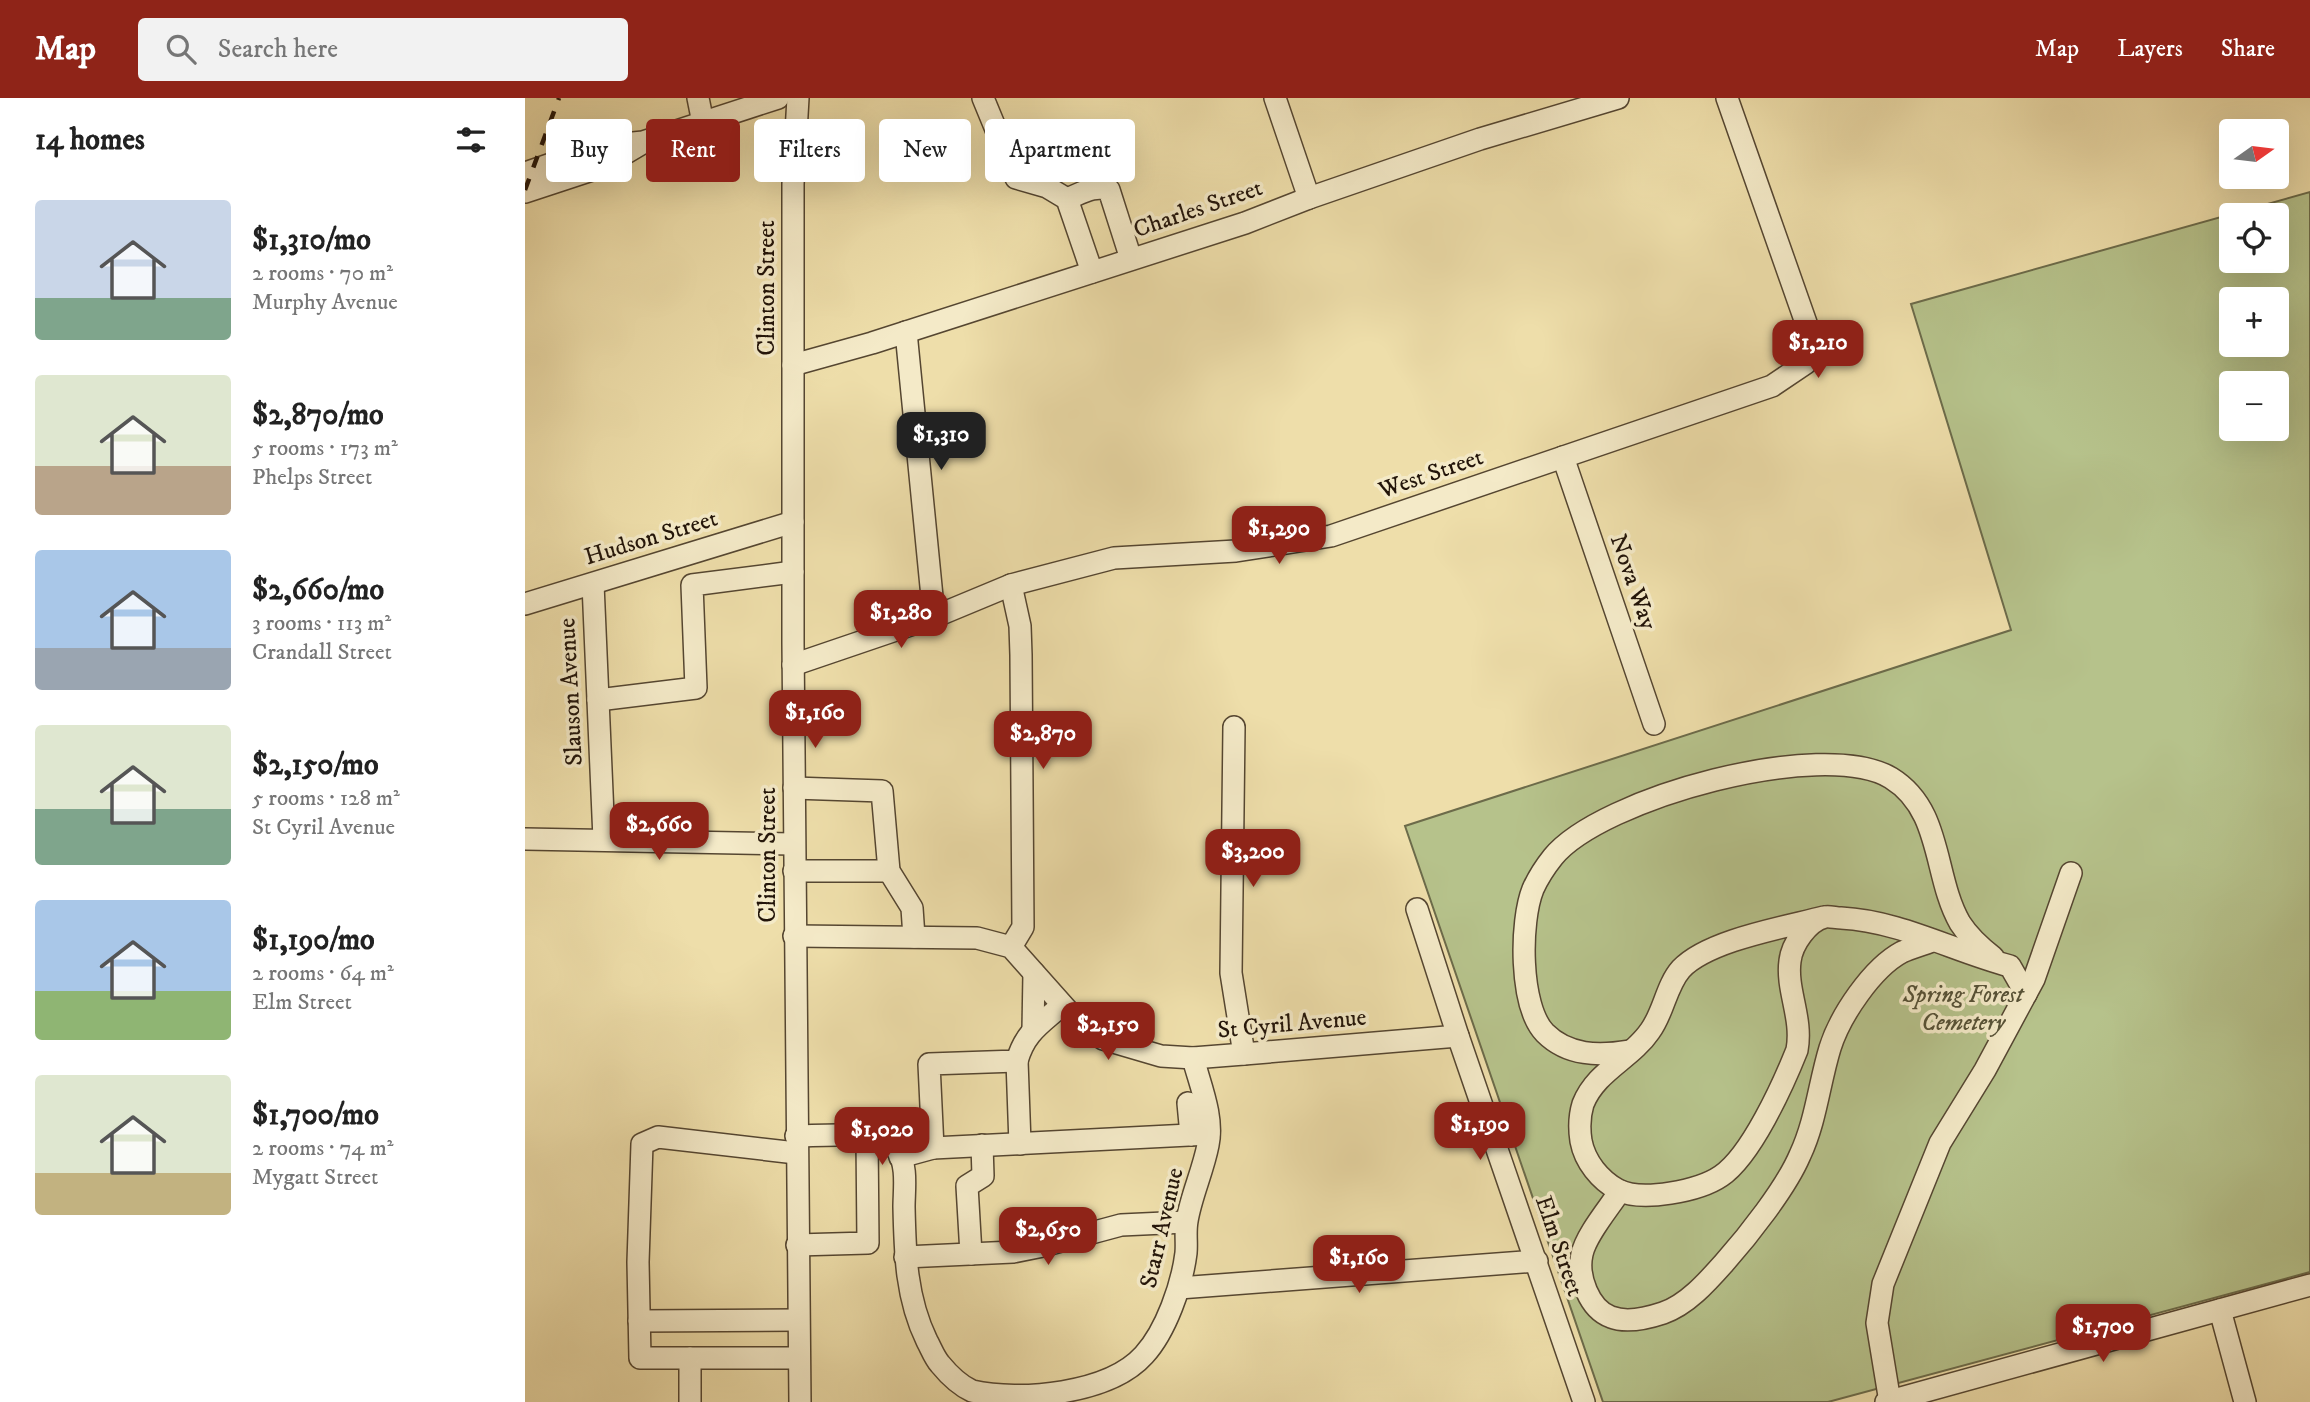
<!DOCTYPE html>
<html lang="en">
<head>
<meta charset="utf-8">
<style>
  body { margin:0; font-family:"IM FELL DW Pica",serif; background:#f2f2f2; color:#222; height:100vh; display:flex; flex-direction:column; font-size:26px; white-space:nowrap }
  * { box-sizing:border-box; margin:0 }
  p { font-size:23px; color:#767676 }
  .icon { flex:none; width:38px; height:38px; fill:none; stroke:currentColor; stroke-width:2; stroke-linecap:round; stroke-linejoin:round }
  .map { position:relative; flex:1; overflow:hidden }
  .details { display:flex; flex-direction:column; background:#fff; width:525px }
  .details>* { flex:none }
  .banner { position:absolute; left:21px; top:21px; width:665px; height:63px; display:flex; gap:14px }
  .needle { width:46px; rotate:76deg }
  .tools { position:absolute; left:1694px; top:21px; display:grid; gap:14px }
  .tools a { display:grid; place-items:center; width:70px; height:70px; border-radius:7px; background:#fff; box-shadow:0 7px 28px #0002; font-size:35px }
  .price { position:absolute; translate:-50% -60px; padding:0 16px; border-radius:14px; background:#8f2418; color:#fff; font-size:23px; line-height:46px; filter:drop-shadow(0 2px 4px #0008) }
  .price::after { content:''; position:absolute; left:50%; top:42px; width:21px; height:16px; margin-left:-10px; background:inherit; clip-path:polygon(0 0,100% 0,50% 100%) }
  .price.current { background:#222; color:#fff }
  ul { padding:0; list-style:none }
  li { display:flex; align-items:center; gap:21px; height:175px; padding:0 35px }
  li span { display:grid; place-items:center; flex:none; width:196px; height:140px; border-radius:7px; color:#555 }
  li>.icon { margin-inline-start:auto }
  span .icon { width:84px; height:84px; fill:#fffc; stroke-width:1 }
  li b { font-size:30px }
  h2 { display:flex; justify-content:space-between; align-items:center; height:84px; padding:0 35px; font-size:30px }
  .pill { padding:0 24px; border-radius:7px; background:#fff; box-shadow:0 7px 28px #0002; font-size:24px; line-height:63px }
  .pill.current { background:#8f2418; color:#fff }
  header { display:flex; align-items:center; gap:42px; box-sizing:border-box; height:98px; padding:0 35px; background:#8f2418; color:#fff }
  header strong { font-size:33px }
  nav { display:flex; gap:38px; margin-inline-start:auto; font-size:24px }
  .search { width:490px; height:63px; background:#f2f2f2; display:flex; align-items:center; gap:18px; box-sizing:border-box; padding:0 24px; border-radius:7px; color:#767676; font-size:26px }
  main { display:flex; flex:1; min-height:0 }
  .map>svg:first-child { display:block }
</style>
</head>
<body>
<header>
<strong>Map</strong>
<div class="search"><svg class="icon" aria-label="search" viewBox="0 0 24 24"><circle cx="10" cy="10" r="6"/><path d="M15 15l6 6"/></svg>Search here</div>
<nav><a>Map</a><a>Layers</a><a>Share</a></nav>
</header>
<main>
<section class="details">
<h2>14 homes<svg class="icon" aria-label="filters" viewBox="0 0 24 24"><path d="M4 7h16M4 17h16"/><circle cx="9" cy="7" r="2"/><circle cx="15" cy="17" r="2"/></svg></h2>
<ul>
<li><span style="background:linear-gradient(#c9d6e8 70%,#7fa58c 0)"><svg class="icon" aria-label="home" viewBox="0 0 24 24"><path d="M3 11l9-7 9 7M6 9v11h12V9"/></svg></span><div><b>$1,310/mo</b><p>2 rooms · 70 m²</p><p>Murphy Avenue</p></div></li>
<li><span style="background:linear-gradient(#dfe7d0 65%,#b9a48a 0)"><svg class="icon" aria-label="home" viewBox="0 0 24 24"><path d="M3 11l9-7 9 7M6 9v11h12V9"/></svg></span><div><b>$2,870/mo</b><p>5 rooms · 173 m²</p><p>Phelps Street</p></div></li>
<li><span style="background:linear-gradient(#a9c7e8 70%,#9aa5b1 0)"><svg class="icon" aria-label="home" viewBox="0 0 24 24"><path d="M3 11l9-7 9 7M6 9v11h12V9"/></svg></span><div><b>$2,660/mo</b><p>3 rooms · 113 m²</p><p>Crandall Street</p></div></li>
<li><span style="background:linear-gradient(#dfe7d0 60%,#7fa58c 0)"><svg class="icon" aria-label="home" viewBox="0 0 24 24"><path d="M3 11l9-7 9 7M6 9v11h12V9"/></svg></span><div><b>$2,150/mo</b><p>5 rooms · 128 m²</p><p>St Cyril Avenue</p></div></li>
<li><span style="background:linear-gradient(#a9c7e8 65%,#8fb573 0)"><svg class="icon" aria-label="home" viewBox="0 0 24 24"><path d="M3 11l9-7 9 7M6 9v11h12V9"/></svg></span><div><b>$1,190/mo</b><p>2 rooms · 64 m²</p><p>Elm Street</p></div></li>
<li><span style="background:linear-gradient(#dfe7d0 70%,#c2b280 0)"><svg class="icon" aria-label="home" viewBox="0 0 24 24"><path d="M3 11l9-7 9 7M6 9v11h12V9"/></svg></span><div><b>$1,700/mo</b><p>2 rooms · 74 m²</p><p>Mygatt Street</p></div></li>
</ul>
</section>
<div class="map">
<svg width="1785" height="1304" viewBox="0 0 1785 1304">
  <rect width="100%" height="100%" fill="#eedeaa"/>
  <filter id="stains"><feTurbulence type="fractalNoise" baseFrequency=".00286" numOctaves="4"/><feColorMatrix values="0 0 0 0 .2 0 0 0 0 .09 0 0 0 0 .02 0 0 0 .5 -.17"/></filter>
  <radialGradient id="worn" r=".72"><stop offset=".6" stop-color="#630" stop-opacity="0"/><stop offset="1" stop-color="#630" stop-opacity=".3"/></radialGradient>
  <path fill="#b6c28b" stroke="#6c6b4a" stroke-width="2" fill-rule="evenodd" d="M 1785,94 L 1785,1174 L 1303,1304 L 1078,1304 L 880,728 L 1486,532 L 1386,206 ZM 1706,117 L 1752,117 L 1752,163 L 1706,163 ZM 1706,201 L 1752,201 L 1752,247 L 1706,247 ZM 1706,285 L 1752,285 L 1752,331 L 1706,331 Z"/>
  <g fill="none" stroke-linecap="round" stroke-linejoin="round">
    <defs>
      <g id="minor">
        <path d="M 173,0 L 178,25"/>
        <path d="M 273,0 L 268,86 L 268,545 L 275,1304"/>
        <path d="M 458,0 L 491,80 L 522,89 L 542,101 L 567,174"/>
        <path d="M 750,0 L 784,100"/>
        <path d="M 0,75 L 78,48 L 118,44 L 253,0"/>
        <path d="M 0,94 L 79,68 L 116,46"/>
        <path d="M 542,101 C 555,96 570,86 584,92 L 606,161"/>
        <path d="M 381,234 L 409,519"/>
        <path d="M 268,267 L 347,245 L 720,125 L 784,100 L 955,41 L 1093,0"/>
        <path d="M 1038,359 L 1129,626"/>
        <path d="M 68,486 L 79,741"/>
        <path d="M 0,506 L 268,424"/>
        <path d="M 268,567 L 409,519 L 486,487 L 589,460 L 711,453 L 806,438 L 1247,288 L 1281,265 L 1286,239 L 1202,0"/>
        <path d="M 73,602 L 171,590 L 167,487 L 268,474"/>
        <path d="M 709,629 L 706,875 L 719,956"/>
        <path d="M 269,690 L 357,693 L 364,773 L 387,810 L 389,839"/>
        <path d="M 0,741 L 269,746"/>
        <path d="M 269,773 L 364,773"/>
        <path d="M 892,811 L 933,938 L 1059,1304"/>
        <path d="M 1299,819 C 1261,829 1183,842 1156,871 C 1141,888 1139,914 1125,933 C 1106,961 1071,973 1058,1006 C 1054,1019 1054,1030 1056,1043 C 1060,1064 1075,1082 1093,1092 C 1117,1104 1174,1093 1196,1078 C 1226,1058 1258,987 1272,952 C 1278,920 1261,892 1265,863 C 1267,846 1283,823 1300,819 C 1304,818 1311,820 1316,820 C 1375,823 1428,853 1485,868 L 1501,896"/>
        <path d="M 269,838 L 452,840 L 486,849 L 551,922 L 578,941 L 636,958 L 668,960 L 719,956 L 933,938"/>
        <path d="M 486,849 L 498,829 L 496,557 L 495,528 L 486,487"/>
        <path d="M 508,932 L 509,875"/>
        <path d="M 1104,953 C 1074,958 1043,958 1020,935 C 994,908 995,823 1008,791 C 1013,780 1020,769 1028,759 C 1076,700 1298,639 1366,680 C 1418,712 1408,778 1435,825 C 1444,839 1455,849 1468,859"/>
        <path d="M 492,963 L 495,1046"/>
        <path d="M 663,1005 L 666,1037"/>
        <path d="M 271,1038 C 296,1038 356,1031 372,1052 C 383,1067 379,1092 379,1109 C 380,1156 381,1200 402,1243 C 406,1250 409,1259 415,1266 C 424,1277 434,1287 447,1293 C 495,1304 584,1296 619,1257 C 641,1233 657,1187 661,1155 C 662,1145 660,1134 662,1123 C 666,1098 678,1073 683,1047 C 689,1019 675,987 668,960"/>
        <path d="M 408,1050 L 684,1036"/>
        <path d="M 271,1055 L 133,1039 L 117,1046 L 113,1164 L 115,1260 L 274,1260"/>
        <path d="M 375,1059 L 408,1050 L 404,966 L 492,963 C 500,934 516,926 537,907"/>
        <path d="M 1095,1093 C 1084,1110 1061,1137 1057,1156 C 1052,1178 1064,1211 1086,1219 C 1101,1225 1123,1220 1138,1215 C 1162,1207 1183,1183 1199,1165 C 1223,1138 1261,1090 1275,1057 C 1291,1023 1294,986 1305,950 C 1315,918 1347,870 1377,854 C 1386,850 1397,847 1407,843"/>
        <path d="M 272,1147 L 343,1145 L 342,1039"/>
        <path d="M 446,1156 L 442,1088 L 458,1078 L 457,1047"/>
        <path d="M 380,1159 L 488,1154 L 518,1148 L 596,1127 L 661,1124"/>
        <path d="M 654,1190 L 1012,1163"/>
        <path d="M 1695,1212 L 1720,1304"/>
        <path d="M 114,1223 L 273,1222"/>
        <path d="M 165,1304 L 165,1260"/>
        <path d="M 1361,1304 L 1785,1187"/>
        <path d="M 1365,1304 L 1352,1225 L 1358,1186 L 1415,1045 L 1460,972 L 1509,881 L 1546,775"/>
      </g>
    </defs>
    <use href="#minor" stroke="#554631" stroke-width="24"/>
    <use href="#minor" stroke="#f4eac8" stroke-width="21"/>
    <path stroke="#221409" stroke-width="4.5" stroke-dasharray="12 12" stroke-linecap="butt" d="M 0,92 L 34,0"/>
  </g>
  <g text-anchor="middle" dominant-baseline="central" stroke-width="7" stroke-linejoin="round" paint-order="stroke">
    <g font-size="24" fill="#221409" stroke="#f4eac8">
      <text transform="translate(673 111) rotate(-19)">Charles Street</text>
      <text transform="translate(242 190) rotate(-90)">Clinton Street</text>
      <text transform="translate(906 376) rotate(-19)">West Street</text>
      <text transform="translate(126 440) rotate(-17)">Hudson Street</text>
      <text transform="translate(1108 484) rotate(71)">Nova Way</text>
      <text transform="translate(46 594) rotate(-93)">Slauson Avenue</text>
      <text transform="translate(243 757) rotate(-90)">Clinton Street</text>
      <text transform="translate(767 926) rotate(-5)">St Cyril Avenue</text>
      <text transform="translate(637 1130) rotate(-77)">Starr Avenue</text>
      <text transform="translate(1034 1148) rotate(71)">Elm Street</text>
    </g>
    <g font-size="24" font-style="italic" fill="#565136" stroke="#f4eac8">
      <text x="1438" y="897">Spring Forest<tspan x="1438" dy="28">Cemetery</tspan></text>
    </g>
  </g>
  <rect width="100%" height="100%" filter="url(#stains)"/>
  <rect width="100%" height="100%" fill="url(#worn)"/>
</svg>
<div class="tools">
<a><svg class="needle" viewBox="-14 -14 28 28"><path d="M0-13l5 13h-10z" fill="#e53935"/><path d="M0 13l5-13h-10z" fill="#767676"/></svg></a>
<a><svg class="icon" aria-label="locate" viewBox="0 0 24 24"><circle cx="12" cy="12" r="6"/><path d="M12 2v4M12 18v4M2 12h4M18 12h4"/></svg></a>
<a>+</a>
<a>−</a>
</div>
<b class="price" style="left:1293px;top:282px">$1,210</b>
<b class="price current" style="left:416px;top:374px">$1,310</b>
<b class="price" style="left:754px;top:468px">$1,290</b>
<b class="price" style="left:376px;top:552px">$1,280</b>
<b class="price" style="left:290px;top:652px">$1,160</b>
<b class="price" style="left:518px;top:673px">$2,870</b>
<b class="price" style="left:134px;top:764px">$2,660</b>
<b class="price" style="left:728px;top:791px">$3,200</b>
<b class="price" style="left:583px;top:964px">$2,150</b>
<b class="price" style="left:955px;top:1064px">$1,190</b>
<b class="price" style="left:357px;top:1069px">$1,020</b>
<b class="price" style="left:523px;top:1169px">$2,650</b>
<b class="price" style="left:834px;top:1197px">$1,160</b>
<b class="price" style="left:1578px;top:1266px">$1,700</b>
<div class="banner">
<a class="pill">Buy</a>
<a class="pill current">Rent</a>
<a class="pill">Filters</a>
<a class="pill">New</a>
<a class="pill">Apartment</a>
</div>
</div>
</main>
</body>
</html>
